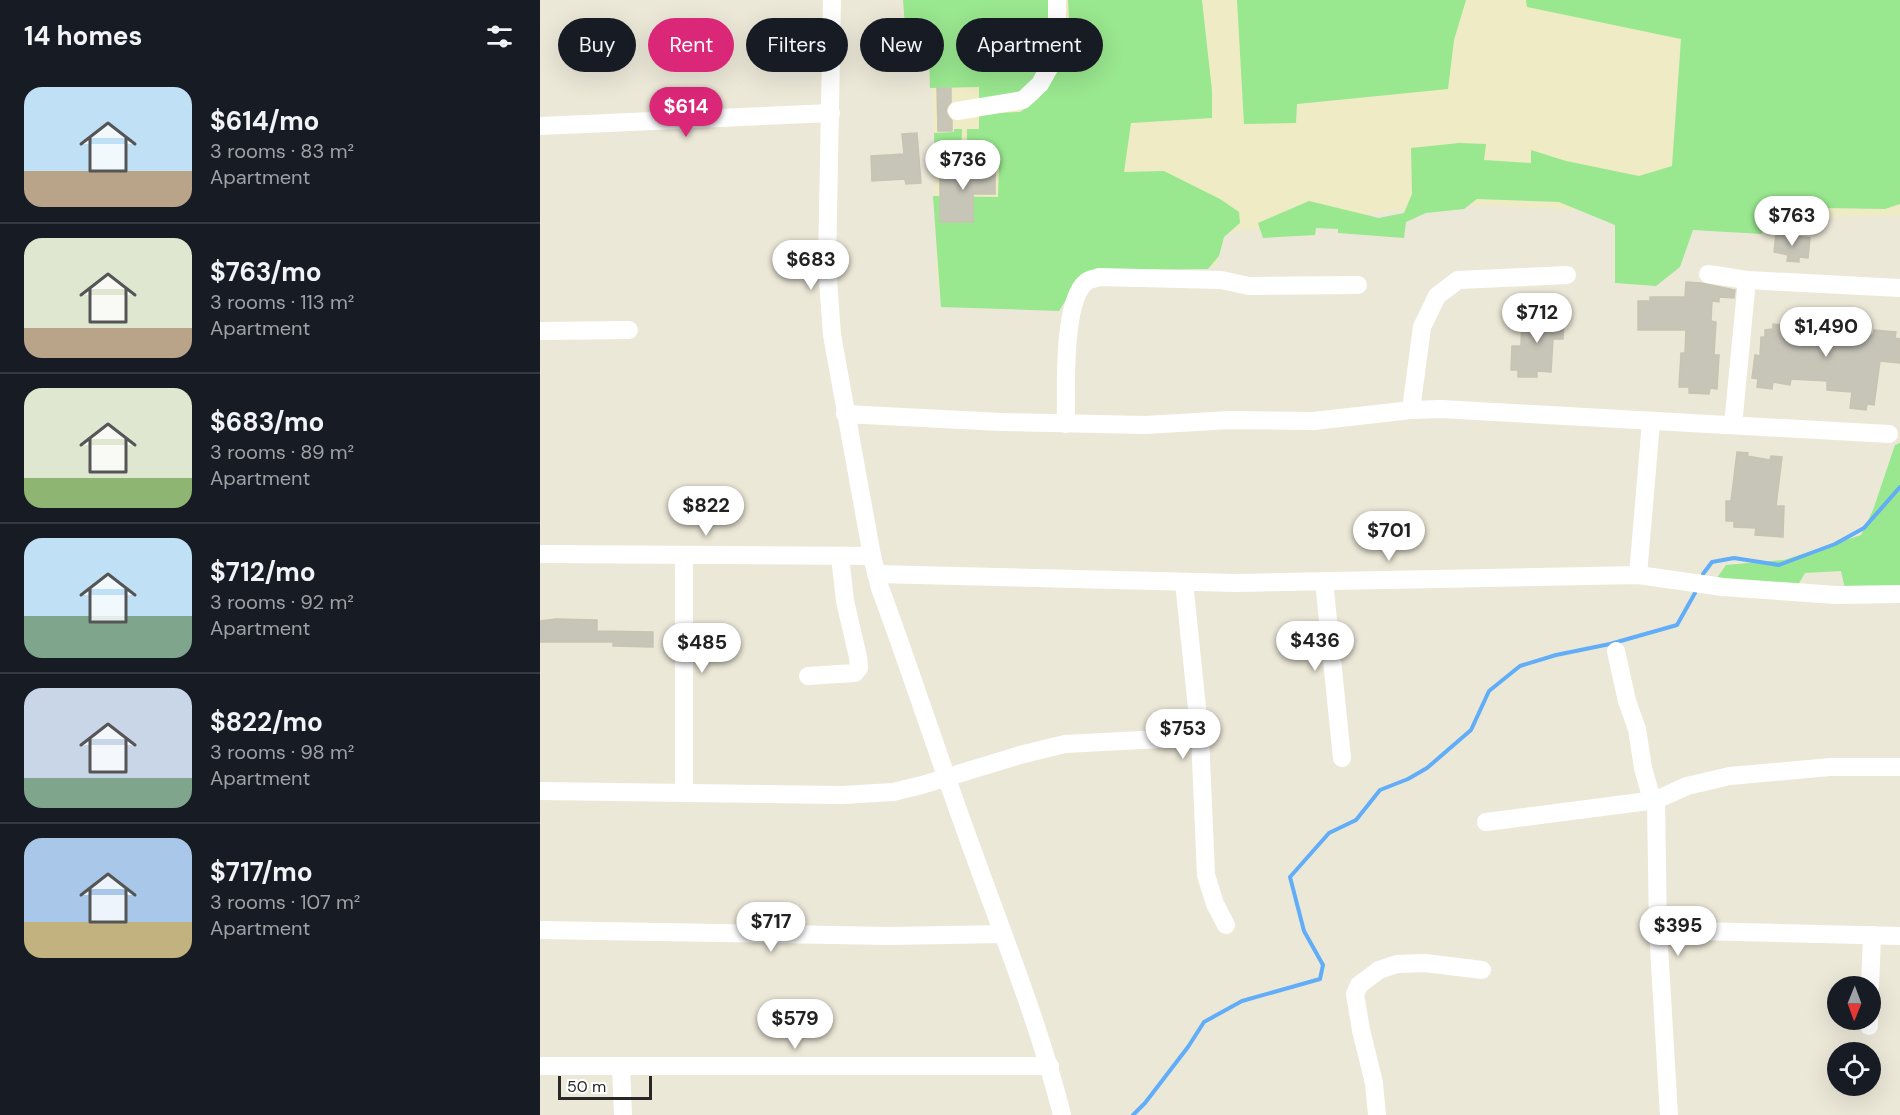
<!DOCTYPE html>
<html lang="en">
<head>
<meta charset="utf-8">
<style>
  body { margin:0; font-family:"DM Sans",sans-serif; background:#20242c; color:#f1f3f6; height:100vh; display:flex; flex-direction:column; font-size:22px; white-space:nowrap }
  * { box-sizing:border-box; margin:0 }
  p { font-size:20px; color:#9ea1a6 }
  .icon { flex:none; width:33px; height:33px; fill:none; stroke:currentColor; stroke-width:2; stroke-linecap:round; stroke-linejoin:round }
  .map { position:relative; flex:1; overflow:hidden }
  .drawer { display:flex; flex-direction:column; background:#171b24; width:540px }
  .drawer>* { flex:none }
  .top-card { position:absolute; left:18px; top:18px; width:570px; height:54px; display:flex; gap:12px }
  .needle { width:39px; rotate:181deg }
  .controls { position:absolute; left:1287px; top:976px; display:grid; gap:12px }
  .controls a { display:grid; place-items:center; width:54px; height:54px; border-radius:50%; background:#171b24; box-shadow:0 6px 24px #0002; font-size:30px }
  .scale { position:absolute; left:18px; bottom:15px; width:94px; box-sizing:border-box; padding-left:6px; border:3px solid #282828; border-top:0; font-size:16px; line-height:21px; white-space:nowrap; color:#282828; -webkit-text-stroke:4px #fff; paint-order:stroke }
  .price { position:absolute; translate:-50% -51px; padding:0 14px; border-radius:21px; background:#fff; color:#222; font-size:20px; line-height:39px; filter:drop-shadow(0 2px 3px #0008) }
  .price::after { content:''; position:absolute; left:50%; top:36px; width:18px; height:14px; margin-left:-9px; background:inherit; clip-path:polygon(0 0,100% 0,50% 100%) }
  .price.current { background:#db2777; color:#fff }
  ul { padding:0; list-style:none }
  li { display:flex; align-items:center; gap:18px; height:150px; padding:0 24px }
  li+li { border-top:2px solid #363941 }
  li span { display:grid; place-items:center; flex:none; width:168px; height:120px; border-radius:18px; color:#555 }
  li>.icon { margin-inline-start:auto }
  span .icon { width:72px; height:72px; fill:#fffc; stroke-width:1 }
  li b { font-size:26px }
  h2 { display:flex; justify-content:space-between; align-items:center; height:72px; padding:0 24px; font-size:26px }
  .pill { padding:0 21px; border-radius:27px; background:#171b24; box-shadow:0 6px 24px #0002; font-size:21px; line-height:54px }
  .pill.current { background:#db2777; color:#fff }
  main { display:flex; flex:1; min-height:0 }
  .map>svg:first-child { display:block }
</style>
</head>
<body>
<main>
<section class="drawer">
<h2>14 homes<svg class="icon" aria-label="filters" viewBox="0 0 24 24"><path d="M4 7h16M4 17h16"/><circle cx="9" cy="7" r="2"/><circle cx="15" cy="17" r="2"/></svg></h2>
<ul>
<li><span style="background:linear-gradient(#bfe0f5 70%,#b9a48a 0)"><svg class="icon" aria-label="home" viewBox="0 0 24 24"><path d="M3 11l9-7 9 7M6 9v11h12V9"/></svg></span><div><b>$614/mo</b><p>3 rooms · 83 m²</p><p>Apartment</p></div></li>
<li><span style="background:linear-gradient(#dfe7d0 75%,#b9a48a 0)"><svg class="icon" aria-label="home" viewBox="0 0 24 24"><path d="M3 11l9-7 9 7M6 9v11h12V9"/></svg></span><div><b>$763/mo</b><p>3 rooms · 113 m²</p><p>Apartment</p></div></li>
<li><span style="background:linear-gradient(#dfe7d0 75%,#8fb573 0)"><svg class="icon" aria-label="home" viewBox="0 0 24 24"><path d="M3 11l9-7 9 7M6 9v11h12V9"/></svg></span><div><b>$683/mo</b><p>3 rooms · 89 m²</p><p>Apartment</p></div></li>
<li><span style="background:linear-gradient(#bfe0f5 65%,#7fa58c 0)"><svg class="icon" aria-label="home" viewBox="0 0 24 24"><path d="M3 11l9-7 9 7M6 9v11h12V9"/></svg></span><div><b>$712/mo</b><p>3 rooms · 92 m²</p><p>Apartment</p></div></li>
<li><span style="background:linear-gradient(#c9d6e8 75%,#7fa58c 0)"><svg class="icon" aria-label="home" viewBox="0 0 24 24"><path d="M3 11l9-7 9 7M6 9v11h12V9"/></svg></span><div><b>$822/mo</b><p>3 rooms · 98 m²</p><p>Apartment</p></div></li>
<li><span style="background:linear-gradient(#a9c7e8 70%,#c2b280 0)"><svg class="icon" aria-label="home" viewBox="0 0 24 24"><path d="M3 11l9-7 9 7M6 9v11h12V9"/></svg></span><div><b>$717/mo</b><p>3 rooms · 107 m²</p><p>Apartment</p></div></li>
</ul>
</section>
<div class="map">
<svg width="1360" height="1115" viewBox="0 0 1360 1115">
  <rect width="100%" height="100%" fill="#ece8d8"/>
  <path fill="#efebc5" d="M 391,0 L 1360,0 L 1360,216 L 1199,217 L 904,204 L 677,234 L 677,266 L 397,286 Z"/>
  <g fill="#99e78f">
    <path d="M 363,0 L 514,0 L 508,62 L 487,91 L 439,99 L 439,87 L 390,88 L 388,27 L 365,26 Z"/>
    <path d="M 528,0 L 662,0 L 672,91 L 672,118 L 591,123 L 584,172 L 624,171 L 680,199 L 699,212 L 700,223 L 684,237 L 679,256 L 668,269 L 571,270 L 537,282 L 519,311 L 401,307 L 393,196 L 458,197 L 459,167 C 433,161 426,157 427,129 L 439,129 L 439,114 L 480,112 L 498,99 L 520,68 L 529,18 Z"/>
    <path d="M 697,0 L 926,0 L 914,40 L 908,89 L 757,104 L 756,123 L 704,124 Z"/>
    <path d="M 986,0 L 1360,0 L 1360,204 L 1345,209 L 1226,207 L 1222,234 L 1153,230 L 1140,267 L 1116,286 L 1075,283 L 1075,225 L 1019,202 L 937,199 L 924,209 L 886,213 L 866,222 L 864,238 L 798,233 L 798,229 L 776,228 L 775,235 L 723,238 L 718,223 L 769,201 L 839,218 L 864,213 L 872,194 L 871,148 L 919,143 L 946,144 L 944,160 L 991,163 L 991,150 L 1026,161 L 1099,176 L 1132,166 L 1141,39 L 987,7 Z"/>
    <path d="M 414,129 L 422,129 L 421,155 L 409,164 L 395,166 L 394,133 L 414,132 Z"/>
    <path d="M 1360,443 L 1360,587 L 1305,589 L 1301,571 L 1265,573 L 1258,585 L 1176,579 L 1186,565 L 1244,560 L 1321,535 L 1333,510 L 1355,445 Z"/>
  </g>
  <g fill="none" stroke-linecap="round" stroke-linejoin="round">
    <g stroke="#61adf7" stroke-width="4">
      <path d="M 1163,574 L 1172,562 L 1194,558 L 1239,565 L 1295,544 L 1324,528 L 1360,487"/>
      <path d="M 593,1115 L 605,1103 L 648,1047 L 664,1022 L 702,1001 L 780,979 L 783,965 L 764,931 L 750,877 L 789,833 L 816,820 L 840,790 L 868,779 L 887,768 L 931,730 L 949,691 L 980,666 L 1016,655 L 1070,644 L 1137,625 L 1155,593"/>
    </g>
  </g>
  <g fill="#c7c4b8" stroke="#c7c4b2" stroke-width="1.5">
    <path d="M 397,88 L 411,88 L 411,102 L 407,107 L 406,112 L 412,121 L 412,131 L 398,131 Z"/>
    <path d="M 377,133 L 381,183 L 366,184 L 365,179 L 332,181 L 331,156 L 364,154 L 362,134 Z"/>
    <path d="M 400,167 L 455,167 L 455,194 L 433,194 L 433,222 L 400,222 Z"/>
    <path d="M 1236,234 L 1270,238 L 1268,258 L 1259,257 L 1259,262 L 1247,261 L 1248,255 L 1234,252 Z"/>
    <path d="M 1146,282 L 1161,283 L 1195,290 L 1194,298 L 1179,297 L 1179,302 L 1172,301 L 1171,321 L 1176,322 L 1174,355 L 1179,355 L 1177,389 L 1170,388 L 1169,394 L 1149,393 L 1149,387 L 1139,387 L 1141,353 L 1145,353 L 1146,330 L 1098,330 L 1098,301 L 1110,301 L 1110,297 L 1145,297 Z"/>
    <path d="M 1002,312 L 1016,312 L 1015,317 L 1024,317 L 1023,339 L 1013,339 L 1011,372 L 997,371 L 997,377 L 978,377 L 978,370 L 971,370 L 972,346 L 981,346 L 982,315 L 1002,316 Z"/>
    <path d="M 1283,316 L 1301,318 L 1300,330 L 1305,332 L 1333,335 L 1334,330 L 1356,332 L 1355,338 L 1360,339 L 1360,363 L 1340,361 L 1334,405 L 1327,404 L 1326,410 L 1310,408 L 1312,392 L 1287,390 L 1287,381 L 1251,379 L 1250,385 L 1233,382 L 1232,389 L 1217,387 L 1218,379 L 1212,378 L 1215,355 L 1220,356 L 1221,337 L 1225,337 L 1225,330 L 1233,329 L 1233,324 L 1269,328 L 1271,317 L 1283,319 Z"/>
    <path d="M 1197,452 L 1208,453 L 1207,456 L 1230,460 L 1231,456 L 1242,457 L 1236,506 L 1244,506 L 1243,537 L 1215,535 L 1216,528 L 1194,527 L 1194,521 L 1186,521 L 1186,501 L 1191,501 Z"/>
    <path d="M 16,619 L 57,620 L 57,631 L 113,632 L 113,647 L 73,646 L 73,642 L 0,642 L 0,621 Z"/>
  </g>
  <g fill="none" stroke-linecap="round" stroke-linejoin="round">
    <g stroke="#fff" stroke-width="18">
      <path d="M 292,0 L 287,266 L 292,335 L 332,556 L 340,588 C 373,677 402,768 435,857 C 466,943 500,1027 522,1115"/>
      <path d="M 417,111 L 483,100 L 500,84 L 509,68 L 517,35 L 517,0"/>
      <path d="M 0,126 L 291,113"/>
      <path d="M 1168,274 L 1207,280 L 1360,288"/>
      <path d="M 0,331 L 89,330"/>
      <path d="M 871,410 L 882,327 L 897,296 L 918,280 L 1027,275"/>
      <path d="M 305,414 L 461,422 L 605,425 L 690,420 L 774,421 L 871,410 L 901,409 L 1349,434"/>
      <path d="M 526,424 C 526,394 522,301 546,282 C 549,279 555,279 559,277 L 681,280 L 709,286 L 818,285"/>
      <path d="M 1193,425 L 1207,280"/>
      <path d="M 0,554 L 332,556"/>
      <path d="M 336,574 L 696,583 L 1098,575 L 1183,587 L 1296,595 L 1360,594"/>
      <path d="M 1098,575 L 1111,422"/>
      <path d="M 784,581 L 802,758"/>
      <path d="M 644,582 L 660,737 L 666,875 L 675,904 L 686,925"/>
      <path d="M 1076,651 L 1087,701 L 1097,729 L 1103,768 L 1112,800"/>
      <path d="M 268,676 L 315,673 L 319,668 L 318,657 L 305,601 L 300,556"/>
      <path d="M 0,791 L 303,795 L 353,792 L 382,785 L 480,755 L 525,744 L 660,737"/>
      <path d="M 144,792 L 144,555"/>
      <path d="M 1116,800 L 1118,930 L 1129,1115"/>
      <path d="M 946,822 L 1116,800 L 1147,786 L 1190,776 L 1290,767 L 1360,767"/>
      <path d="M 0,930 L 349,936 L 463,934"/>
      <path d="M 1118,930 L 1360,936"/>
      <path d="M 1330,987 L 1332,935"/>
      <path d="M 1329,1026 L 1329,1020"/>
      <path d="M 0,1066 L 510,1066"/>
      <path d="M 81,1066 L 83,1115"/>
      <path d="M 837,1115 L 834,1083 L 821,1030 L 815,994 L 819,985 L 839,970 L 857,964 L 885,963 L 942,970"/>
    </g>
  </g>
</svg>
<div class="controls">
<a><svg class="needle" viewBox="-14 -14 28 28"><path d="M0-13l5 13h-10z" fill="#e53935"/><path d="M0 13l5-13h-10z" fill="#9ea1a6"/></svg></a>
<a><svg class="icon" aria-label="locate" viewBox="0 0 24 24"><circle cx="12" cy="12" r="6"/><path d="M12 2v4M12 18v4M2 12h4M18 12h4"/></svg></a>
</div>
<div class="scale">50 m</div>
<b class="price current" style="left:146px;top:138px">$614</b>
<b class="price" style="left:423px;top:191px">$736</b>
<b class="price" style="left:1252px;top:247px">$763</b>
<b class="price" style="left:271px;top:291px">$683</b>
<b class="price" style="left:997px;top:344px">$712</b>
<b class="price" style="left:1286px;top:358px">$1,490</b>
<b class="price" style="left:166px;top:537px">$822</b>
<b class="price" style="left:849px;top:562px">$701</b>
<b class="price" style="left:775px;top:672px">$436</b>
<b class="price" style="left:162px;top:674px">$485</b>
<b class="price" style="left:643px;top:760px">$753</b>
<b class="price" style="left:231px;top:953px">$717</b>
<b class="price" style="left:1138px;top:957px">$395</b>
<b class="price" style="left:255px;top:1050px">$579</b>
<div class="top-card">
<a class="pill">Buy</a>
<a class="pill current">Rent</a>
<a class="pill">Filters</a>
<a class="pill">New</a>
<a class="pill">Apartment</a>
</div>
</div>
</main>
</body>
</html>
